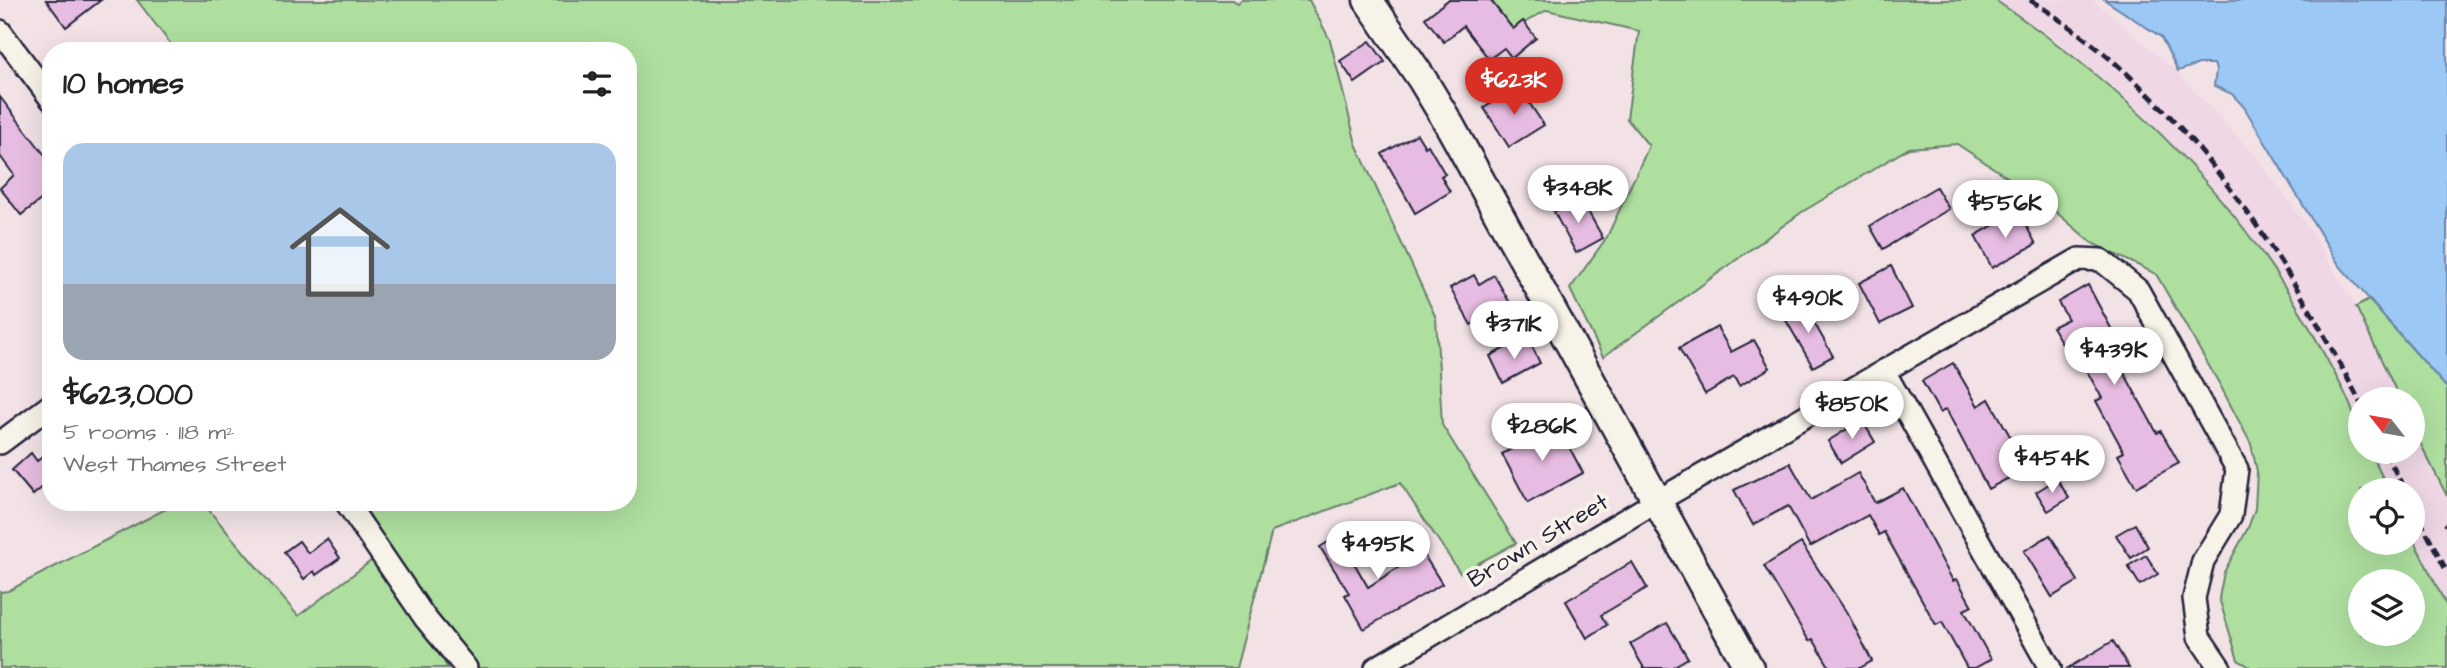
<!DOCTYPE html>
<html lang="en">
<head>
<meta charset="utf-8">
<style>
  body { margin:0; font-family:"Architects Daughter",sans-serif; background:#f6f6f6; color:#222; height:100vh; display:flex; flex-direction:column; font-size:26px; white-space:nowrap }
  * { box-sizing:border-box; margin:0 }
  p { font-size:23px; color:#767676 }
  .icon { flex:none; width:38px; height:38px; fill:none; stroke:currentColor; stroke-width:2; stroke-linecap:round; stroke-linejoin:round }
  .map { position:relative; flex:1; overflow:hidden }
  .details { position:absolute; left:42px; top:42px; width:595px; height:469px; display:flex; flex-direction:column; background:#fff; border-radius:28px; box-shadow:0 7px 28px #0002 }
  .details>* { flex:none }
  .needle { width:46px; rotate:301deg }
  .tools { position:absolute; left:2348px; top:387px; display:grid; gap:14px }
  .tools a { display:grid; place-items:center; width:77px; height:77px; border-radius:50%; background:#fff; box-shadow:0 7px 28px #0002; font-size:35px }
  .price { position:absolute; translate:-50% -60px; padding:0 16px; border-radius:24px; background:#fff; color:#222; font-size:23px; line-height:46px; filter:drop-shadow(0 2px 4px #0008) }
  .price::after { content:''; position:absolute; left:50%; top:42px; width:21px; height:16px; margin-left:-10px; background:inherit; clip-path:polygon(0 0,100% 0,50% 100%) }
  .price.on { background:#d93025; color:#fff }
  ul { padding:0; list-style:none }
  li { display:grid; align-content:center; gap:14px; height:371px; padding:0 21px }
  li+li { border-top:2px solid #e0e0e0 }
  li span { display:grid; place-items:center; height:217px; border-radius:21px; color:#555 }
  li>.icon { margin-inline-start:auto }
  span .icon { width:126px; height:126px; fill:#fffc; stroke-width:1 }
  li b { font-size:30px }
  h2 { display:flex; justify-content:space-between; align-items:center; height:84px; padding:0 21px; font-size:30px }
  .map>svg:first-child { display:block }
</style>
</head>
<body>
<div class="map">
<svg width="2447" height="668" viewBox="0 0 2447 668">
  <rect width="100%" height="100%" fill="#f2e2e6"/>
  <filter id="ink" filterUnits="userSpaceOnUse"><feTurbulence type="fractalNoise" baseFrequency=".0143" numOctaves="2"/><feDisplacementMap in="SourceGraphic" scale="14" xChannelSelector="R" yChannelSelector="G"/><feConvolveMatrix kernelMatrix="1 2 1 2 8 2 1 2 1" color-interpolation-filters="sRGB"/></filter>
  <g filter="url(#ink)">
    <g fill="#efd7e5">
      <path d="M 1996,0 L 2093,0 L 2177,72 L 2257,158 L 2308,227 L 2356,307 L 2400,399 L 2361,399 L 2361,433 L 2332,370 L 2294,300 L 2250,234 L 2208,182 L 2121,93 L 2054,38 Z"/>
      <path d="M 2413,429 L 2447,496 L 2447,605 L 2413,539 L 2413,490 L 2388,490 L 2369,452 L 2413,452 Z"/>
    </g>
    <g fill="#aedf9f" stroke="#68806d" stroke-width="2" fill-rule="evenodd">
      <path d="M 137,0 L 1232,0 L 1237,3 L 1241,0 L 1309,0 L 1330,40 L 1356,144 L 1436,318 L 1442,425 L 1516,543 L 1460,573 L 1400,483 L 1272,531 L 1236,668 L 478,668 L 451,639 L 357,502 L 628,502 L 628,51 L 176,51 Z"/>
      <path d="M 1491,0 L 1995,0 C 2132,91 2247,207 2324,354 C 2340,383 2361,418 2361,452 L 2370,452 L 2389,490 L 2361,490 L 2361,542 L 2413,542 L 2413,539 L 2447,607 L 2447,668 L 2252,668 L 2238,660 L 2219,598 L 2224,572 L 2248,528 L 2255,509 L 2257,471 L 2251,444 L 2220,385 L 2156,274 L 2092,243 L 2042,200 L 1957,144 L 1909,148 L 1802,212 L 1603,357 L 1570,289 L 1607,237 L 1649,146 L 1627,119 L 1639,31 L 1547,10 L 1513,29 ZM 2361,581 L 2413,581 L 2413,634 L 2361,634 Z"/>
      <path d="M 2369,300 L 2447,388 L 2447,496 L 2413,429 L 2413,399 L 2400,399 L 2356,307 Z"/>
      <path d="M 179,502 L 202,502 L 298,616 L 375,558 L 448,668 L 0,668 L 0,592 L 8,591 Z"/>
    </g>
    <path fill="#9bc8f5" stroke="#6b86ab" stroke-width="2" d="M 2105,0 L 2447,0 L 2447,388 L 2339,265 L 2244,107 L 2232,94 L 2214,86 L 2216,70 L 2214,64 L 2199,64 L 2178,71 L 2161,37 Z"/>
    <g fill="#e7bce2" stroke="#22223b" stroke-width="2">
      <path d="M 46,0 L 101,0 L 66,27 Z"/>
      <path d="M 1448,0 L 1490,0 L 1513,29 L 1523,21 L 1536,38 L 1512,58 L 1504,48 L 1489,59 L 1463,26 L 1444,42 L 1425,18 Z"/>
      <path d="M 1370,41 L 1385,62 L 1355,83 L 1340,61 Z"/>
      <path d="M 1518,86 L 1544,125 L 1509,147 L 1484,108 Z"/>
      <path d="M 0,97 L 51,163 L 51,192 L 21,215 L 0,188 L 14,175 L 0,156 Z"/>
      <path d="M 1417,134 L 1425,147 L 1428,145 L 1445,174 L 1441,176 L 1450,192 L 1415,213 L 1382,154 Z"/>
      <path d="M 1936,187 L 1949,209 L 1883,249 L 1870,226 Z"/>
      <path d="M 1580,197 L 1603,238 L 1576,253 L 1554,212 Z"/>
      <path d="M 2018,211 L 2036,244 L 1992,268 L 1975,236 Z"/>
      <path d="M 1891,266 L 1912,308 L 1880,324 L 1859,283 Z"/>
      <path d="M 1474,275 L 1479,284 L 1494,275 L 1510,303 L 1471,325 L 1450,288 Z"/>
      <path d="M 2088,285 L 2130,364 L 2122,369 L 2157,433 L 2161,431 L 2179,463 L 2136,487 L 2118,455 L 2124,452 L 2096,401 L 2102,398 L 2070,341 L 2063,345 L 2052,327 L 2068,319 L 2058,302 Z"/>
      <path d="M 1803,303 L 1833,356 L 1813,367 L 1783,315 Z"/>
      <path d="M 1717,327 L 1731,352 L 1754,340 L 1770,368 L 1739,386 L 1734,377 L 1705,394 L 1679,348 Z"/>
      <path d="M 1516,342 L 1519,347 L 1530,342 L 1540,363 L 1503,383 L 1490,356 Z"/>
      <path d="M 1953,363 L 1978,406 L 1989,399 L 2015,445 L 2019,443 L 2032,466 L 1988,489 L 1946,409 L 1940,413 L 1922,381 Z"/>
      <path d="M 1862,420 L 1875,442 L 1841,463 L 1828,441 Z"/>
      <path d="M 1557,424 L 1583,473 L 1528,503 L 1502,454 Z"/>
      <path d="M 51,450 L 51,480 L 33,495 L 12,470 L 31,453 L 37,461 Z"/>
      <path d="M 1790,463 L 1811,500 L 1858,473 L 1875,503 L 1903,488 L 1953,581 L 1957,579 L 1972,606 L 1964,610 L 1991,659 L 1975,668 L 1967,668 L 1942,622 L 1936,625 L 1884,532 L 1879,535 L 1868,515 L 1810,547 L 1788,506 L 1753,525 L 1734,490 Z"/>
      <path d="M 2057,479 L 2069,498 L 2048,511 L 2036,492 Z"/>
      <path d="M 2135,524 L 2148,547 L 2131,558 L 2116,535 Z"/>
      <path d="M 1351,528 L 1363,547 L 1350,556 L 1368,587 L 1422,552 L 1442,584 L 1364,629 L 1345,595 L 1349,593 L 1320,547 Z"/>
      <path d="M 2050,535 L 2078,581 L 2052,597 L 2024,551 Z"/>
      <path d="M 327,539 L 340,558 L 316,575 L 314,571 L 304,579 L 284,552 L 299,541 L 308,553 Z"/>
      <path d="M 1801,543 L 1849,616 L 1872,661 L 1860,668 L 1830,668 L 1813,639 L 1809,641 L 1764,566 Z"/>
      <path d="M 2146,555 L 2158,574 L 2140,585 L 2128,566 Z"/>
      <path d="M 1632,562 L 1647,588 L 1601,615 L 1607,625 L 1587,638 L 1566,601 Z"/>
      <path d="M 1667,623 L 1688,658 L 1671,668 L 1644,668 L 1630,644 Z"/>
      <path d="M 2113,641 L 2129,668 L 2068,668 Z"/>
    </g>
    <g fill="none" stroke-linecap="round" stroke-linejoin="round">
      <defs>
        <g id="street">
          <path d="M 0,31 L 51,99"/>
          <path d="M 1884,371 L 2050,668"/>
          <path d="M 0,443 L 51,405"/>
          <path d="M 346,502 L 425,618 L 466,668"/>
          <path d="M 1376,668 L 1640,511 L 2079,259 L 2101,260 L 2138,290 L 2237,469 L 2231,515 L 2203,561 L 2194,598 L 2199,637 L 2220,668"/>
        </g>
        <path id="secondary" d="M 1368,0 L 1422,79 L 1449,124 L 1749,668"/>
      </defs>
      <use href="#street" stroke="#22223b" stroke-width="26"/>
      <use href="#secondary" stroke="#22223b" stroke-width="33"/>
      <use href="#street" stroke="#f7f3e8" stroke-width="21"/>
      <use href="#secondary" stroke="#f7f3e8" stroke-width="28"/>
      <g stroke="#22223b" stroke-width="5" stroke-dasharray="10 5" stroke-linecap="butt">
        <path d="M 2030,0 C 2184,96 2280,247 2361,404"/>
        <path d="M 2385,452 L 2405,490"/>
        <path d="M 2413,506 L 2447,572"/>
        <path d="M 2445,523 L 2447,525"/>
      </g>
    </g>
  </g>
  <g text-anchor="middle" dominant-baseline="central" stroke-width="7" stroke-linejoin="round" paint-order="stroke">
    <g font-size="24" fill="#22223b" stroke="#f7f3e8">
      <text transform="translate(1538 541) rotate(-31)">Brown Street</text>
    </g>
  </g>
</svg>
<div class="tools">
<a><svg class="needle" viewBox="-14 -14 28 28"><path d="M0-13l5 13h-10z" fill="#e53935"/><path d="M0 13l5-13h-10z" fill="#767676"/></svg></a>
<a><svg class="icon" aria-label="locate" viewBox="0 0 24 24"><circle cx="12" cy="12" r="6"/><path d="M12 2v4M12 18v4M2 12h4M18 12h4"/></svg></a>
<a><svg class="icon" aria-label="layers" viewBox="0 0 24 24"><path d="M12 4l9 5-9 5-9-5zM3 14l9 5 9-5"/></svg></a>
</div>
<b class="price on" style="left:1514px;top:117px">$623K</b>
<b class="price" style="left:1578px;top:225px">$348K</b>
<b class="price" style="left:2005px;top:240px">$556K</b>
<b class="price" style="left:1808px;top:335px">$490K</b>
<b class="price" style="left:1514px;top:361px">$371K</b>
<b class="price" style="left:2114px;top:387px">$439K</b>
<b class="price" style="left:1852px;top:441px">$850K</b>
<b class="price" style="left:1542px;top:463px">$286K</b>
<b class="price" style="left:2052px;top:495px">$454K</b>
<b class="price" style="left:1378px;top:581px">$495K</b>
<section class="details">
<h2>10 homes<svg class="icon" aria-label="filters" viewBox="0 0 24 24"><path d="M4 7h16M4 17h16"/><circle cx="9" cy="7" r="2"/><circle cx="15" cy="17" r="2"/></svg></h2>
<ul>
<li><span style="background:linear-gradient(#a9c7e8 65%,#9aa5b1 0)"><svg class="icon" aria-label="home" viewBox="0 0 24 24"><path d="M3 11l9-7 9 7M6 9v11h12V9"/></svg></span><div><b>$623,000</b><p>5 rooms · 118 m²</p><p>West Thames Street</p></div></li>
</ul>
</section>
</div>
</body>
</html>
